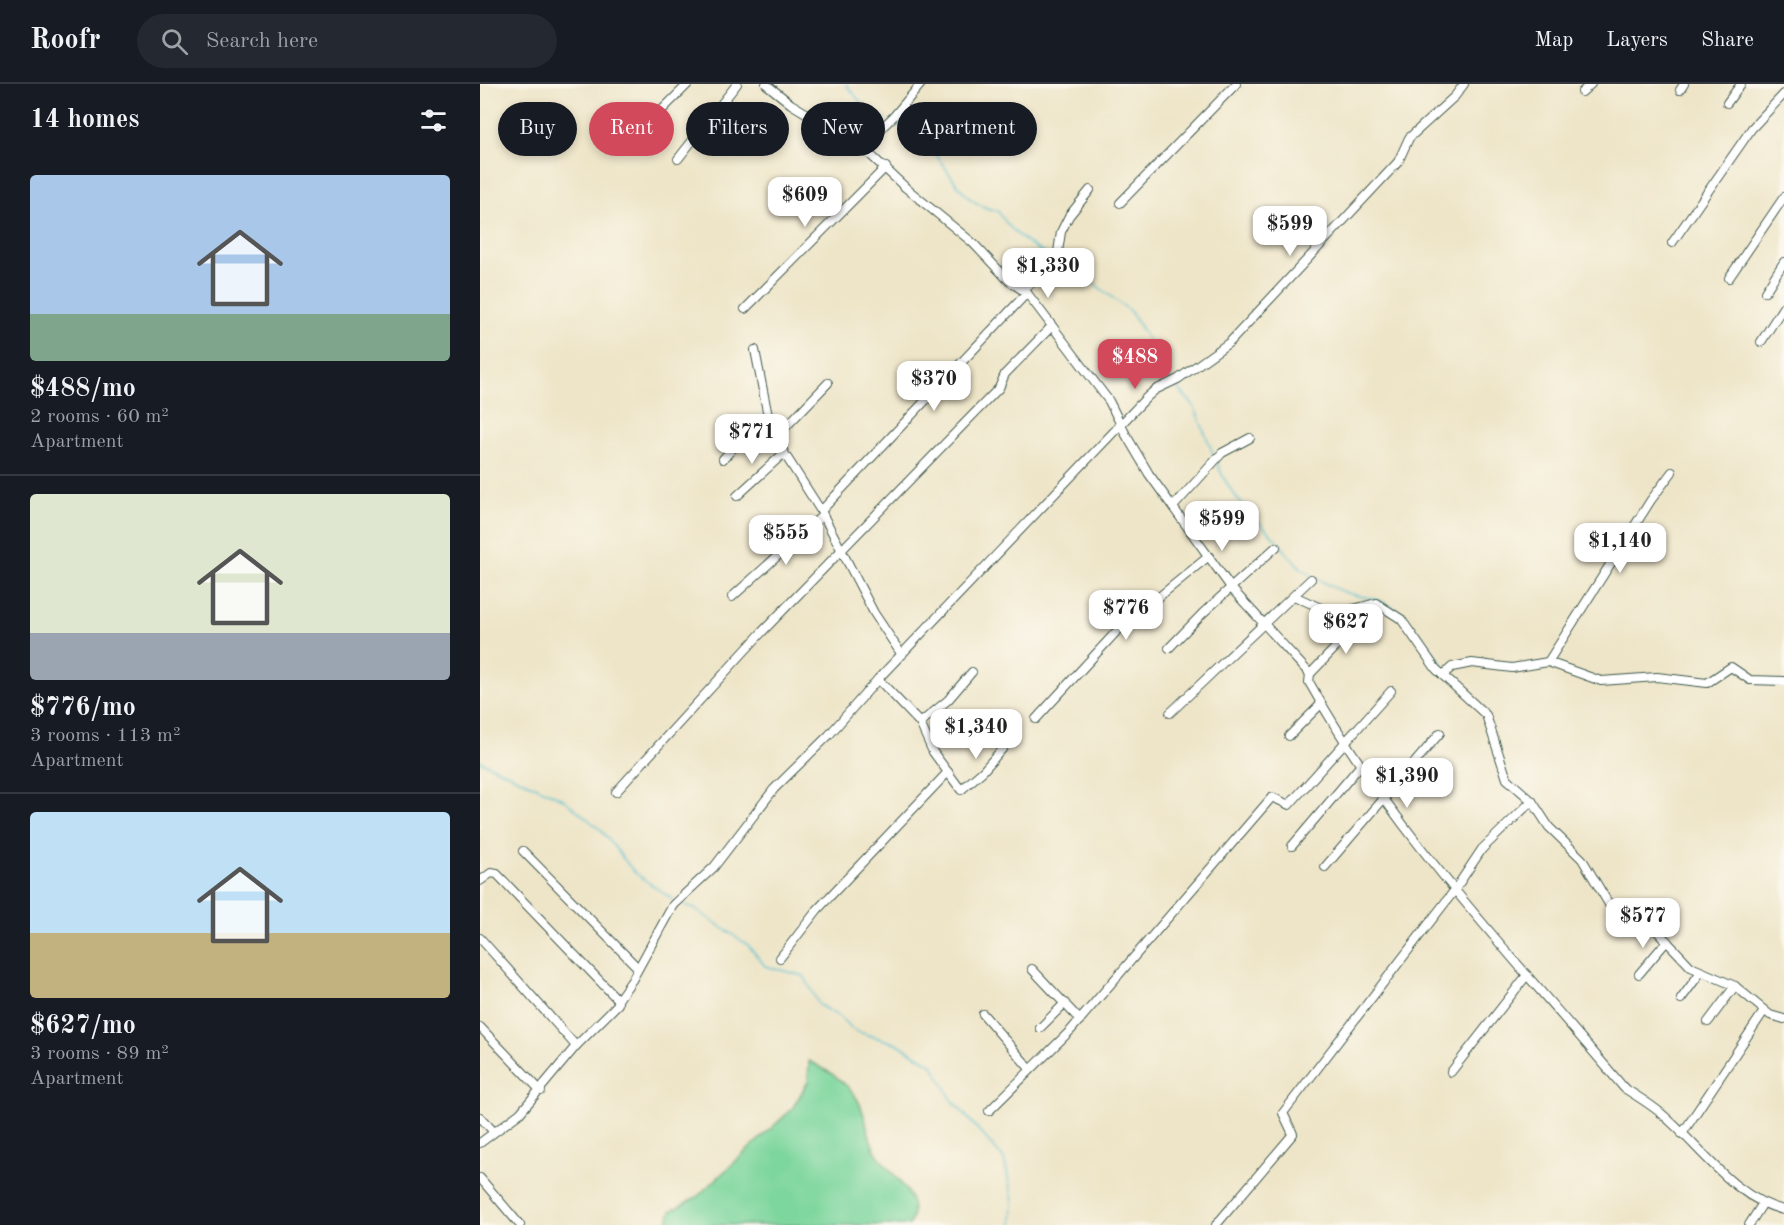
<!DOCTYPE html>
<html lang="en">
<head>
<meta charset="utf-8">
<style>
  body { margin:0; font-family:"Old Standard TT",serif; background:#242831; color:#f1f3f6; height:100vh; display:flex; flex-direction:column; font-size:22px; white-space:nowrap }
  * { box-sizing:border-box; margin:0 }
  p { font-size:20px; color:#9ea1a6 }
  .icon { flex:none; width:33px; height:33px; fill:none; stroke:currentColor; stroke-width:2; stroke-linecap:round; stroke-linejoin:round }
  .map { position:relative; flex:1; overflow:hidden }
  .details { display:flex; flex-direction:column; background:#171b24; width:480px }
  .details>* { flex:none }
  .top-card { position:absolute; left:18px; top:18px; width:570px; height:54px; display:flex; gap:12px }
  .price { position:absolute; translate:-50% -51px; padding:0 14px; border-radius:12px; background:#fff; color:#222; font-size:20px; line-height:39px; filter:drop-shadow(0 2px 3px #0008) }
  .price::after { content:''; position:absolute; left:50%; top:36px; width:18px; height:14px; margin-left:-9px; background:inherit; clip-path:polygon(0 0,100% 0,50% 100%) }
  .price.selected { background:#d1495b; color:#fff }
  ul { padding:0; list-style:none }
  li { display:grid; align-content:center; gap:12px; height:318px; padding:0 30px }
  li+li { border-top:2px solid #363941 }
  li span { display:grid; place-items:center; height:186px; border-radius:6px; color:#555 }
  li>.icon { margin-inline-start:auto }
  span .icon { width:108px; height:108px; fill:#fffc; stroke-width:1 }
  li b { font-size:26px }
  h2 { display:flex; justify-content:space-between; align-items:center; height:72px; padding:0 30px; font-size:26px }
  .pill { padding:0 21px; border-radius:27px; background:#171b24; box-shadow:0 3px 9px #0003; font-size:21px; line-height:54px }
  .pill.selected { background:#d1495b; color:#fff }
  header { display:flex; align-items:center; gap:36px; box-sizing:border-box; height:84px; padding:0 30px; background:#171b24; border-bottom:2px solid #363941 }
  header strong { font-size:28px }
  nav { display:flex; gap:33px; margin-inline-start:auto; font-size:21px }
  .search { width:420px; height:54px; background:#242831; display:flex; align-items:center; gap:15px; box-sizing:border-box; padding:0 21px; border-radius:33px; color:#9ea1a6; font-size:22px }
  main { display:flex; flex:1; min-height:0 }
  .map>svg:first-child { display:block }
</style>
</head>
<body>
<header>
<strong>Roofr</strong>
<div class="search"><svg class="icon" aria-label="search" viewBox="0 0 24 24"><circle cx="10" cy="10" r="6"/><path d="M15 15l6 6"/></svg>Search here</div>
<nav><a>Map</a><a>Layers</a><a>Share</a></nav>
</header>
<main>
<section class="details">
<h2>14 homes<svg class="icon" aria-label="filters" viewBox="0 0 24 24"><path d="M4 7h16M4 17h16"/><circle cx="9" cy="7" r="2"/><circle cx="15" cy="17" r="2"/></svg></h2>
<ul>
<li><span style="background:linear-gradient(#a9c7e8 75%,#7fa58c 0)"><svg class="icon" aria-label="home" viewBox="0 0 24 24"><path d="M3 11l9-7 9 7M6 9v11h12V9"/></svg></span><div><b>$488/mo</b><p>2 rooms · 60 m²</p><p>Apartment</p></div></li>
<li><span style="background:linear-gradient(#dfe7d0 75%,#9aa5b1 0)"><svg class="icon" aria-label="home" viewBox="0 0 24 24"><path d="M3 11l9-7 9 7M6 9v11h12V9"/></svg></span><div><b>$776/mo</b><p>3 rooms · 113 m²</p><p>Apartment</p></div></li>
<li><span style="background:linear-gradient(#bfe0f5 65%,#c2b280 0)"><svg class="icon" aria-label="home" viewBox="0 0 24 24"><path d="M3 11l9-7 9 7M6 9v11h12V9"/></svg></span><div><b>$627/mo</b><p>3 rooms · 89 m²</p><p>Apartment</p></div></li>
</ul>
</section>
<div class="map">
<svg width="1304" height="1141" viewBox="0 0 1304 1141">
  <rect width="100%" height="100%" fill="#fbf7ec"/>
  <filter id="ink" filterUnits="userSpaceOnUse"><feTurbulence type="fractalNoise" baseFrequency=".0167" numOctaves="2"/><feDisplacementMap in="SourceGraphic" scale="12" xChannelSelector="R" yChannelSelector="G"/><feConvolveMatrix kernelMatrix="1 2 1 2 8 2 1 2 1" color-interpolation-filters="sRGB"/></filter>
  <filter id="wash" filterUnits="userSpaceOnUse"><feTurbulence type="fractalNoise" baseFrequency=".008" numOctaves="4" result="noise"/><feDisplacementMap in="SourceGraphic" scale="24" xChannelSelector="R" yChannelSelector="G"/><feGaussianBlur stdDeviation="1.35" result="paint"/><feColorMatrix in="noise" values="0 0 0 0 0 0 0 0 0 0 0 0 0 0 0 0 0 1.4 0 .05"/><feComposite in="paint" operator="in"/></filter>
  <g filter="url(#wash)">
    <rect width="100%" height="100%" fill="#eee5c8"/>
    <path fill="#7dd69d" stroke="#4e8a68" stroke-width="1.5" d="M 329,977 C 347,986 364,996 376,1013 C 386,1028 386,1046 393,1062 C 404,1089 446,1109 429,1141 L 187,1141 L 191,1127 L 217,1113 L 312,1025 L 328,998 Z"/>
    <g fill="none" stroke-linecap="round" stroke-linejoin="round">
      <g stroke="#54becf" stroke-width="1.5">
        <path d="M 366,0 L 391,31 L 406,35"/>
        <path d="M 412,38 C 425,45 438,52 448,62 C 473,87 479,120 518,127 C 528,145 552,165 571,172"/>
        <path d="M 579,175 L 595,181 L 612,198 L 650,227 L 692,294"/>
        <path d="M 695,301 L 714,322 L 734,372"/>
        <path d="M 737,379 C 747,406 768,429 789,448 C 799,457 806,470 816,479 C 826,490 846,500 859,506 C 884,517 899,509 922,531"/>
        <path d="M 925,534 L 942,552 L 965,584"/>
        <path d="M 0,677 L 83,715 L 121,746 L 154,788 L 193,816"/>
        <path d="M 200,819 L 215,825 L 268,861 L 285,882 L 324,892 L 339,921 L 358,932 L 375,947 L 418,960 L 453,981 L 472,1016 L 524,1075 L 533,1117 L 532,1141"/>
      </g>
    </g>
  </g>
  <g filter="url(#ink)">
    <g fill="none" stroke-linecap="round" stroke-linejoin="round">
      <defs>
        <g id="minor">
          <path d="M 286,0 L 311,20 L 382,63 L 426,104 L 493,159 L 529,197 L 547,209 L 629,317 L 646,351 L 669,390 L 752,505 L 830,590 L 829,598 C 914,750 1033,872 1144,1004 C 1157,1012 1170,1020 1182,1030 C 1220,1062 1254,1115 1304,1126"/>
          <path d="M 1200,6 L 1204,0"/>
          <path d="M 1102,8 L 1111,0"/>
          <path d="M 1247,19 L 1261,0"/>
          <path d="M 183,25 L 208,0"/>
          <path d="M 382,63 L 414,32 L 441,0"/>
          <path d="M 198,75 L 257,0"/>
          <path d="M 640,119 L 756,0"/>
          <path d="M 1192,159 L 1272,44 L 1304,10"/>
          <path d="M 1249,194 L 1304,113"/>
          <path d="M 544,207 L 578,168 L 581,148 L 589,132 L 610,106"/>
          <path d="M 1285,208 L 1304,178"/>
          <path d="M 265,225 L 406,83"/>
          <path d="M 1281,258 L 1304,222"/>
          <path d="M 275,266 L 288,332 L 304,369 L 341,427 L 394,529 L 422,571"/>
          <path d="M 297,352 L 348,299"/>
          <path d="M 243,375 L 268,348 L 288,332"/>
          <path d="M 257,412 L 304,369"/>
          <path d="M 693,423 L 742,369 L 770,354"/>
          <path d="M 341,427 L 547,209"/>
          <path d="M 814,512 L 854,530 L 896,519 L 921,535 L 956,585 L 1006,631 L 1027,695 L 1052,717 L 1069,743 L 1102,775 L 1130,822 L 1162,837 L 1178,848 L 1211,883 L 1255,902 L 1290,931 L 1304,935"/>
          <path d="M 252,513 L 343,431"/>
          <path d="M 689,564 L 723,529 L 796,463"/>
          <path d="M 1068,578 L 1171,416 L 1192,388"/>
          <path d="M 830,590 L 857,562 L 843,543 L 854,530"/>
          <path d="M 963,591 L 972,583 L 992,579 L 1032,584 L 1068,578 L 1121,597 L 1177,593 L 1227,599 L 1251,583 L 1270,596 L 1304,597"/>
          <path d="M 398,595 L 440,639 L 453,668 L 481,706 L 503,687 L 523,664"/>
          <path d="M 690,629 L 831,495"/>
          <path d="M 556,635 L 636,548 L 729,472"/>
          <path d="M 440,639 L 468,616 L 492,588"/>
          <path d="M 809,652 L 841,620"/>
          <path d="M 136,708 L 282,548 L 519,304 L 525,290 L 572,242"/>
          <path d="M 812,762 L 880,682"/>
          <path d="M 43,767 L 158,884"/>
          <path d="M 845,783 L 960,649"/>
          <path d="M 0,797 L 11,789 L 17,790 L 138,916"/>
          <path d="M 0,854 L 96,962"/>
          <path d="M 300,874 L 338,825 L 468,688"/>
          <path d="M 552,885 L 600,936"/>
          <path d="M 1159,890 L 1187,857"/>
          <path d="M 1201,915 L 1220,889"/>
          <path d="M 503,930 L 550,985"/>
          <path d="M 1228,938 L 1255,902"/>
          <path d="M 0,943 L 61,1007"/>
          <path d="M 560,944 L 585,919"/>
          <path d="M 971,988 L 1047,891"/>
          <path d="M 509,1027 L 591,946 L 792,713 L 809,721 L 911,607"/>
          <path d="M 0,1033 L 14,1048"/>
          <path d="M 1202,1050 L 1284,927"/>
          <path d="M 0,1059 L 40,1029 L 96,962 L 138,920 L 138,916 L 152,896 L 193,821 L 234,783 L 294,705 L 349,651 L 398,595 L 667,313 L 675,306 L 698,295 L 750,258 L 918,78 L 929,54 L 975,12 L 984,0"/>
          <path d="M 0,1094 L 40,1141"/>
          <path d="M 736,1141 L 813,1050 L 803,1029 L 974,807 L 1002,765 L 1052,717"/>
          <path d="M 1269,1141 L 1283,1119"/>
        </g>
      </defs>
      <use href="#minor" stroke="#3e564a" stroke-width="10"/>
      <use href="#minor" stroke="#fff" stroke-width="8"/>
    </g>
  </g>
</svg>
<b class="price" style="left:325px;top:144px">$609</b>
<b class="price" style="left:810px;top:173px">$599</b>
<b class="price" style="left:568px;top:215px">$1,330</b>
<b class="price selected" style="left:655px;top:306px">$488</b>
<b class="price" style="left:454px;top:328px">$370</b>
<b class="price" style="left:272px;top:381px">$771</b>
<b class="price" style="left:742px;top:468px">$599</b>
<b class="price" style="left:306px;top:482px">$555</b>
<b class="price" style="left:1140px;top:490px">$1,140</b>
<b class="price" style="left:646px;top:557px">$776</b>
<b class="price" style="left:866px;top:571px">$627</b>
<b class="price" style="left:496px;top:676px">$1,340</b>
<b class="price" style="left:927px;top:725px">$1,390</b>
<b class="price" style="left:1163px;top:865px">$577</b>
<div class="top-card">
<a class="pill">Buy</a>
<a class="pill selected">Rent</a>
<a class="pill">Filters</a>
<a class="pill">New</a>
<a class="pill">Apartment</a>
</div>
</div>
</main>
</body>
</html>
